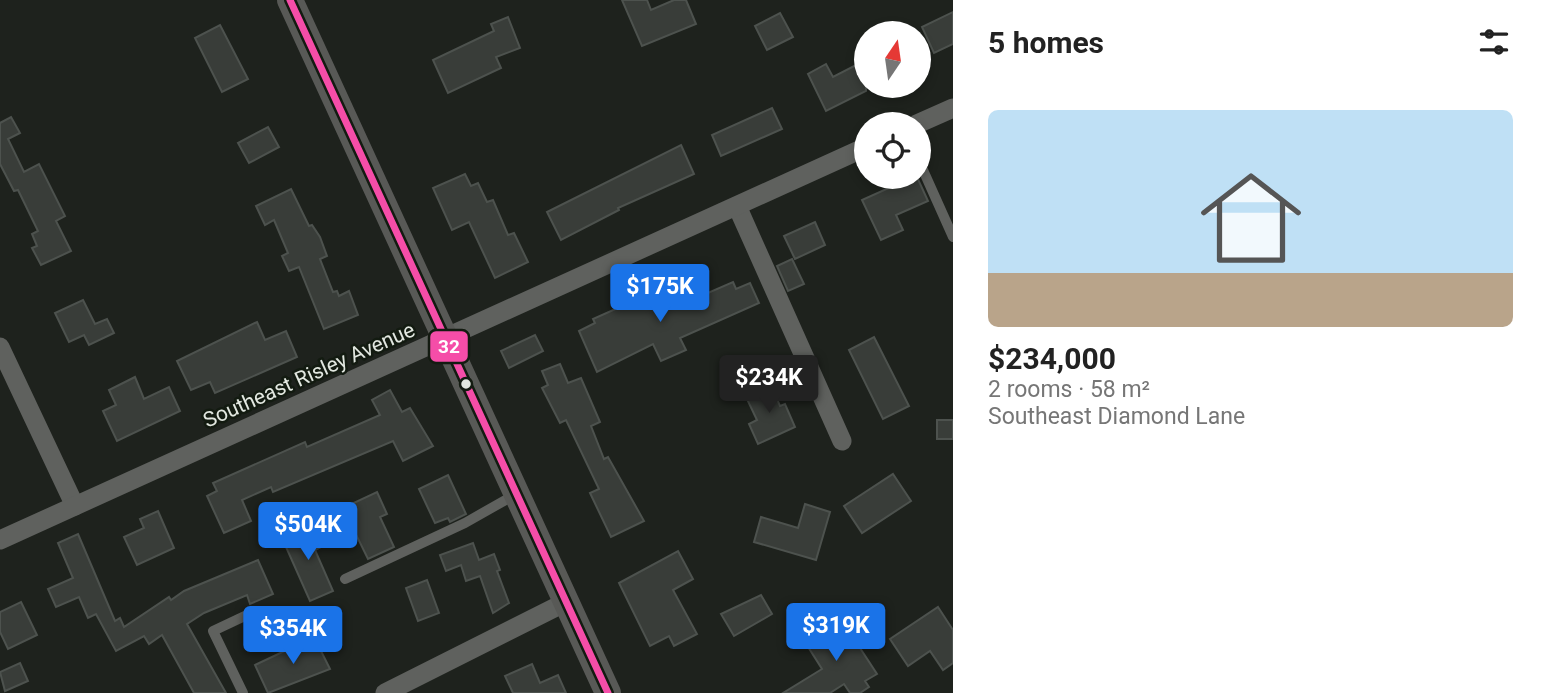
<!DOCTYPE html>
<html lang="en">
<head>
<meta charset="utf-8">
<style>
  body { margin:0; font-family:Roboto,sans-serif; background:#f6f6f6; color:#222; height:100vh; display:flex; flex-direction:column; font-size:26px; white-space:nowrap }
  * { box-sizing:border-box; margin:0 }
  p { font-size:23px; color:#767676 }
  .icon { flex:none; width:38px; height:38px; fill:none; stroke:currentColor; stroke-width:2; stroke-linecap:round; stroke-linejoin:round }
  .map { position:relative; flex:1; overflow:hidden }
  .sheet { display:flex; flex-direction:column; background:#fff; width:595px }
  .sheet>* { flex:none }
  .needle { width:46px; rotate:13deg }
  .controls { position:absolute; left:854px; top:21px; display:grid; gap:14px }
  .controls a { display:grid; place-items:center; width:77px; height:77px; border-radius:50%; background:#fff; box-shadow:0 4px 10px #0003; font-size:35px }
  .price { position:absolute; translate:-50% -60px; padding:0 16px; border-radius:7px; background:#1a73e8; color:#fff; font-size:23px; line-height:46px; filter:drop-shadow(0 2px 4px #0008) }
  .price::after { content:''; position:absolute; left:50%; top:42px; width:21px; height:16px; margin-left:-10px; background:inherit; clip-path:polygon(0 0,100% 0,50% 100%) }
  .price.on { background:#222; color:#fff }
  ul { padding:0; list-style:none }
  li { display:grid; align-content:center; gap:14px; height:371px; padding:0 35px }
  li+li { border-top:2px solid #e0e0e0 }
  li span { display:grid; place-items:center; height:217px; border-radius:10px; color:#555 }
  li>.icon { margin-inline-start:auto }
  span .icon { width:126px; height:126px; fill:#fffc; stroke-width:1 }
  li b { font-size:30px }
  h2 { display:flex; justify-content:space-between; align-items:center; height:84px; padding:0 35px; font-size:30px }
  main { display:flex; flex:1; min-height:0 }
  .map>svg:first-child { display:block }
</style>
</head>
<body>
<main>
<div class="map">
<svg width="953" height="693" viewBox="0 0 953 693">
  <rect width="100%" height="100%" fill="#1e221d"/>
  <g fill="#393d39" stroke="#4d524e" stroke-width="2">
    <path d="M 622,0 L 647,0 L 651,10 L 674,0 L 686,0 L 696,24 L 642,46 Z"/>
    <path d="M 953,12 L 953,44 L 934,53 L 922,27 Z"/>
    <path d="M 780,13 L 793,37 L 767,50 L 755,26 Z"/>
    <path d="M 508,17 L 520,48 L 496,57 L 501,68 L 448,93 L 433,60 L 494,31 L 491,24 Z"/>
    <path d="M 220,25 L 248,79 L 222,92 L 195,38 Z"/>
    <path d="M 866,60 L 866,91 L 826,111 L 808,74 L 826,64 L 833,77 Z"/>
    <path d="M 772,108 L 782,129 L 721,156 L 712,135 Z"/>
    <path d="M 11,117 L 20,133 L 8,139 L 24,172 L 39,164 L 65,216 L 56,221 L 71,251 L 41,265 L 32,248 L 37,246 L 32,234 L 38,231 L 18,190 L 14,191 L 0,164 L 0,123 Z"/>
    <path d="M 268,127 L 279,147 L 249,163 L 238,143 Z"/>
    <path d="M 681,145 L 694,174 L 618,208 L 619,210 L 561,240 L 547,212 Z"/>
    <path d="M 465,174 L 471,186 L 478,183 L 487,202 L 493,200 L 508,235 L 514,233 L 528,262 L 495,278 L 469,222 L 452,230 L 433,188 Z"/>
    <path d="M 913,177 L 917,177 L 928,201 L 896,215 L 903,230 L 881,240 L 862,200 Z"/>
    <path d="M 291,189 L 309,226 L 312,225 L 320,237 L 327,256 L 320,259 L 333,292 L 337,291 L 339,296 L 349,291 L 358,315 L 324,329 L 299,267 L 289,271 L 282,256 L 288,253 L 274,220 L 265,225 L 256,206 Z"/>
    <path d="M 815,222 L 825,245 L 795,259 L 784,236 Z"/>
    <path d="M 792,259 L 804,284 L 788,291 L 777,266 Z"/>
    <path d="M 733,282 L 736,289 L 750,283 L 759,303 L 680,338 L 686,350 L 661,361 L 653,344 L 597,372 L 579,331 L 595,323 L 593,319 L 640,298 L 643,305 L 662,297 L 666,306 L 706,289 L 708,293 Z"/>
    <path d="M 83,300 L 95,324 L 107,319 L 114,333 L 89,345 L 84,335 L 69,342 L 55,313 Z"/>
    <path d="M 257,322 L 265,340 L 286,331 L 297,357 L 215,393 L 210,382 L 191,390 L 177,361 Z"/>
    <path d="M 535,335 L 543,351 L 509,368 L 501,351 Z"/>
    <path d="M 874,337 L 909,406 L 883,419 L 849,350 Z"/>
    <path d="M 560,364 L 568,383 L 581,378 L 600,422 L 591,426 L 604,459 L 608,457 L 644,521 L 611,537 L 590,493 L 599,489 L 566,420 L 560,423 L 542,388 L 548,385 L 542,371 Z"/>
    <path d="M 135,377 L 144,399 L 169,387 L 180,411 L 117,441 L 103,411 L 116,405 L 109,390 Z"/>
    <path d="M 771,385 L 780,406 L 785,404 L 795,427 L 758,444 L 749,424 L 757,420 L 746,397 Z"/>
    <path d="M 390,390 L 402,412 L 410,408 L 433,446 L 403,461 L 393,441 L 273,492 L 271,487 L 242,500 L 251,521 L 224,533 L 207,496 L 217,491 L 213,483 L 305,442 L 307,447 L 380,415 L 372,400 Z"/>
    <rect x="937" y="420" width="16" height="19"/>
    <path d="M 893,474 L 911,501 L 862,533 L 844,506 Z"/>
    <path d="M 448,475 L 466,514 L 450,522 L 448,518 L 435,523 L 419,489 Z"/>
    <path d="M 377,492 L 387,514 L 380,517 L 394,547 L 368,559 L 343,508 Z"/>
    <path d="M 805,504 L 830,512 L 816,560 L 754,542 L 761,517 L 798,528 Z"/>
    <path d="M 158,511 L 174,548 L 137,565 L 124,537 L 144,528 L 140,519 Z"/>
    <path d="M 312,525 L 321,547 L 315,550 L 333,591 L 310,601 L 282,538 Z"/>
    <path d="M 78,534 L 115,621 L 120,618 L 124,627 L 169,597 L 171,600 L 184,591 L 258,560 L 273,594 L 250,604 L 247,595 L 204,613 L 187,624 L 226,693 L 194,693 L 162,635 L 149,644 L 144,636 L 116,651 L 96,614 L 88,618 L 79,597 L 56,607 L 48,589 L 73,578 L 58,543 Z"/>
    <path d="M 473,543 L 479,560 L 494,554 L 500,570 L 497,571 L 509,603 L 493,613 L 480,576 L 466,581 L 461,565 L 446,571 L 440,555 Z"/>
    <path d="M 678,551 L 693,579 L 673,590 L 697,634 L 674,646 L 669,636 L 650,646 L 619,583 Z"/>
    <path d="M 427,580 L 439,613 L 418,621 L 406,588 Z"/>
    <path d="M 761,595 L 772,614 L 734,636 L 721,614 Z"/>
    <path d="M 21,602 L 37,635 L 8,649 L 0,632 L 0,612 Z"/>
    <path d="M 938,607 L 953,630 L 953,663 L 943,670 L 930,651 L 908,666 L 890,639 Z"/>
    <path d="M 841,619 L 877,674 L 865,681 L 869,687 L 860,693 L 850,693 L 844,684 L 830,693 L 783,693 L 822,669 L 805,642 Z"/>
    <path d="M 314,637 L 330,669 L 268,693 L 255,665 Z"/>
    <path d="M 20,663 L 28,681 L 5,691 L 0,672 Z"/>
    <path d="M 532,664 L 540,683 L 558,675 L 566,693 L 513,693 L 505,676 Z"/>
  </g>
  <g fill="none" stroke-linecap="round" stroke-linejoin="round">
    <g stroke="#5f615e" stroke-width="10">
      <path d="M 919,161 L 953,237"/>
      <path d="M 345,579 L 465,523 L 516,494"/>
      <path d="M 243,693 L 213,631 L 249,614"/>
    </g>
    <g stroke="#5f615e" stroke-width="19">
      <path d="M 917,124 L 953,108"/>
      <path d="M 737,206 L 842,441"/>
      <path d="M 0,347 L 75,506"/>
      <path d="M 0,540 L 866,147"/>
      <path d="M 385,693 L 566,602"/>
    </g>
    <path stroke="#585956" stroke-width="26" d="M 290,0 L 608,693"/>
    <defs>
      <path id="bus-1" d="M 290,0 L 608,693"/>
    </defs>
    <use href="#bus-1" stroke="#131b11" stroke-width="12"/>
    <use href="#bus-1" stroke="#f54da8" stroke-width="7"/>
  </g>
  <circle fill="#e2e7e0" stroke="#131b11" stroke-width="2.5" cx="466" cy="384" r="6"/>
  <g text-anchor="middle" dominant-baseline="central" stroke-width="5" stroke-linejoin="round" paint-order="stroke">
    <g font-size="21" fill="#e2e7e0" stroke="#131b11">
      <text transform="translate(309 375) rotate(-24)">Southeast Risley Avenue</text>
    </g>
  </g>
  <rect stroke="#131b11" stroke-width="2.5" x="429" y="330" width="40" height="33" rx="7" fill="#f54da8"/>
  <g font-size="19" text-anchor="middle" font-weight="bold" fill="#fff">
    <text x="449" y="353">32</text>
  </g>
</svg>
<div class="controls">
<a><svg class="needle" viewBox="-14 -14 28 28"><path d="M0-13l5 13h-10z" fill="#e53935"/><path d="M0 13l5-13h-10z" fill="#767676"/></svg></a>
<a><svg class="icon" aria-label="locate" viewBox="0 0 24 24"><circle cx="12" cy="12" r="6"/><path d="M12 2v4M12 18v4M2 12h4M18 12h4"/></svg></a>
</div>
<b class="price" style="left:660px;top:324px">$175K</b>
<b class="price on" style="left:769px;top:415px">$234K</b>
<b class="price" style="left:308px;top:562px">$504K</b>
<b class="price" style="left:836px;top:663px">$319K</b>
<b class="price" style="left:293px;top:666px">$354K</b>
</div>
<section class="sheet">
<h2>5 homes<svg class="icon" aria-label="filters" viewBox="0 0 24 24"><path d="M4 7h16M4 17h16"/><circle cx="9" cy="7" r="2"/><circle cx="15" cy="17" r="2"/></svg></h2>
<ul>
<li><span style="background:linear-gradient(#bfe0f5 75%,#b9a48a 0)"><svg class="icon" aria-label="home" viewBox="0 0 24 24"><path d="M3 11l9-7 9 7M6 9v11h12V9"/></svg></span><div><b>$234,000</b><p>2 rooms · 58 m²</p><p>Southeast Diamond Lane</p></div></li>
</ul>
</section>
</main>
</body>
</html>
